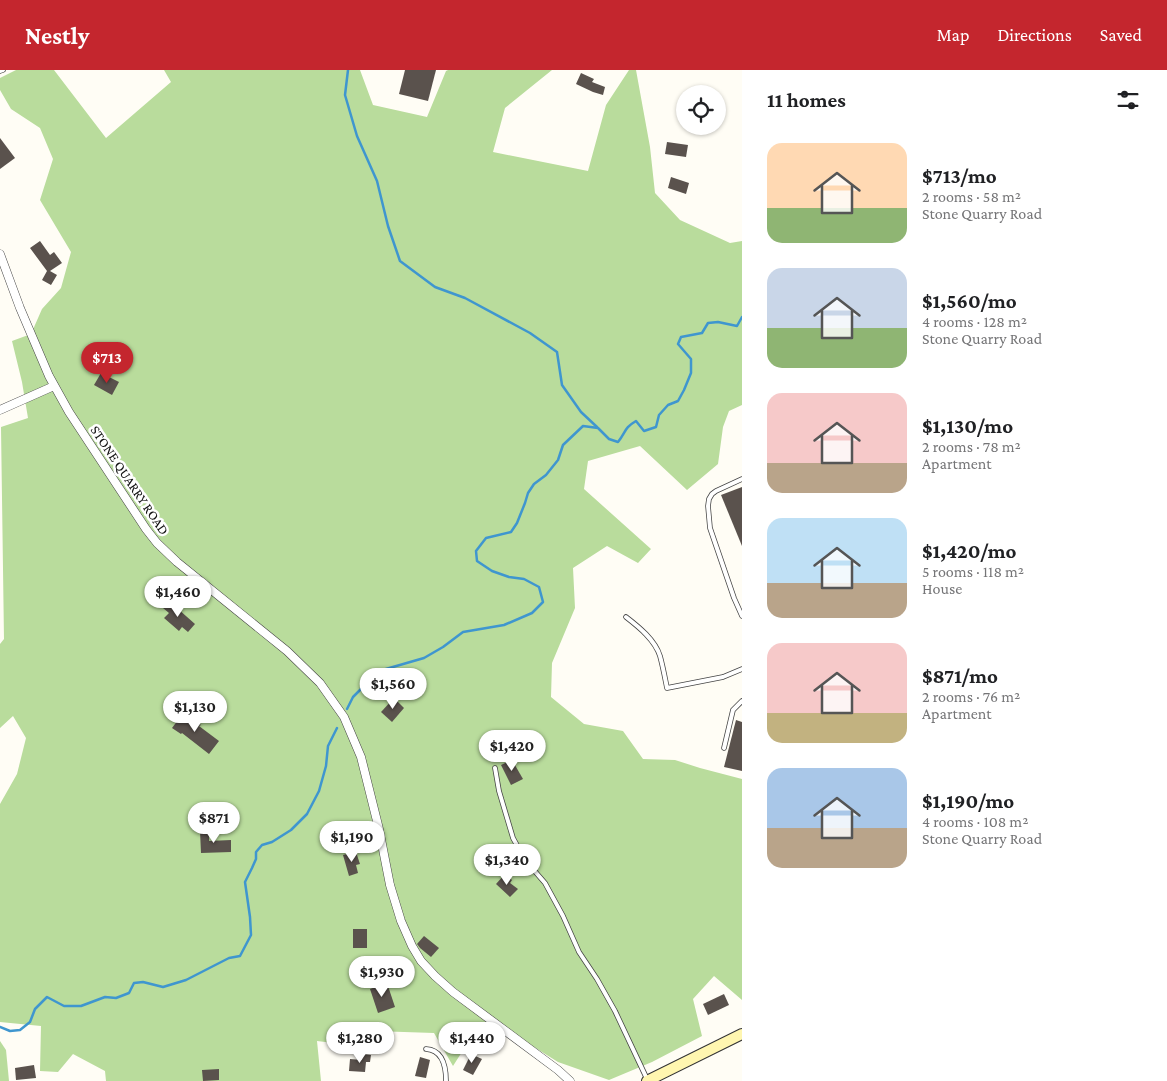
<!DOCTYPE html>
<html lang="en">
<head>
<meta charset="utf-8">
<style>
  body { margin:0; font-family:"Crimson Pro",serif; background:#f6f6f6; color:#202124; height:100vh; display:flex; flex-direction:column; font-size:19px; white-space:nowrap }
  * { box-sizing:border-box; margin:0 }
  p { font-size:16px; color:#757577 }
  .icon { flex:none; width:28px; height:28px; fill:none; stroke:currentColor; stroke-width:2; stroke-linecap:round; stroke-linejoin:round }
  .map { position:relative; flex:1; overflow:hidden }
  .details { display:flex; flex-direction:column; background:#fff; width:425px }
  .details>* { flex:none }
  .tools { position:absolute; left:676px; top:15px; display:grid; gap:10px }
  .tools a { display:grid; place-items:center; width:50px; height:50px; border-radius:50%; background:#fff; box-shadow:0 1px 4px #0004; font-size:25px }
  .price { position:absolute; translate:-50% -42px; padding:0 11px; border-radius:18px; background:#fff; color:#222; font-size:16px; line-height:32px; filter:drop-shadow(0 1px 2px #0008) }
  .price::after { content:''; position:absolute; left:50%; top:30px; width:15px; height:11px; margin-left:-8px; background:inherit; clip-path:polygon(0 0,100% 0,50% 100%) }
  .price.on { background:#c4262e; color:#fff }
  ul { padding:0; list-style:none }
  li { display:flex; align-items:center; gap:15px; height:125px; padding:0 25px }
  li span { display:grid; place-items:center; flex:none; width:140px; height:100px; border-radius:15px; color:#555 }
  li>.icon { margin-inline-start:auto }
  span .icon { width:60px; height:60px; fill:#fffc; stroke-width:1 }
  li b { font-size:21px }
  h2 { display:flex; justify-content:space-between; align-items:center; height:60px; padding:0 25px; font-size:21px }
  header { display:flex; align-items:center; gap:30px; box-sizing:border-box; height:70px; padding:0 25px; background:#c4262e; color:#fff }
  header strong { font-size:24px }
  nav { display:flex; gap:28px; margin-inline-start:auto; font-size:18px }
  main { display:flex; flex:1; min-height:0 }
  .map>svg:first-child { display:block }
</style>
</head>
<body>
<header>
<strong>Nestly</strong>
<nav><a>Map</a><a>Directions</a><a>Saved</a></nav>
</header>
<main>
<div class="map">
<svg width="742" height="1011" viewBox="0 0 742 1011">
  <rect width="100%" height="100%" fill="#fffdf5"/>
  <g fill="#b9dc9c">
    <path d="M 16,0 L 54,0 L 106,68 L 171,12 L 164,0 L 360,0 L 373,35 L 427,47 L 446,1 L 448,0 L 552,0 L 505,38 L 493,82 L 588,101 L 606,35 L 629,0 L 636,0 L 650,77 L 655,123 L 680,150 L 730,173 L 742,171 L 742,335 L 729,341 L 723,357 L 718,394 L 687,420 L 640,376 L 588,391 L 584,419 L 651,479 L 638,493 L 607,476 L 573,498 L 575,538 L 552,593 L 551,627 L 584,654 L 623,661 L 643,689 L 675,690 L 700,698 L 742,709 L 742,930 L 714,906 L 693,929 L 702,966 L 652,992 L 609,1010 L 558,992 L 497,954 L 474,963 L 453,996 L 434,963 L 374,961 L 358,976 L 317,971 L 321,1011 L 106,1011 L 105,1001 L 73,984 L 58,1002 L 40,1001 L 41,956 L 0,952 L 0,734 L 17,704 L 26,668 L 13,646 L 0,658 L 0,574 L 4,569 L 1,357 L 28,348 L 22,312 L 12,271 L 31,264 L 42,239 L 61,218 L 71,182 L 40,130 L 53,89 L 40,58 L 11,39 L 0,20 L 0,8 Z"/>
    <path d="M 0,971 L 6,980 L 9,1011 L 0,1011 Z"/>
  </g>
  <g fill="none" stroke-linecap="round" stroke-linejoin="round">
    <g stroke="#3f96cf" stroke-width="2.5">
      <path d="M 348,0 L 345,25 L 357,66 L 377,111 L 388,156 L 400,191 L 435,217 L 465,228 L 530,263 L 557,282 L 562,315 L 581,342 L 597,357"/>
      <path d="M 347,639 L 353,627 L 379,601 L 424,588 L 443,577 L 463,562 L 504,555 L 532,543 L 543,532 L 539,517 L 524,509 L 509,507 L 492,501 L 477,491 L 476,481 L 486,468 L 511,462 L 517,453 L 525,433 L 528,423 L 534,414 L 546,405 L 558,390 L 563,375 L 583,356 L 598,358 L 609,369 L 618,372 C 626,362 624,358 636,351 L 644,361 L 656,357 L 659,345 L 668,335 L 678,331 L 684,320 L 691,303 L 691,289 L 678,274 L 681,267 L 702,263 L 708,253 L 718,252 L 737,256 L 742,247"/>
      <path d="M 0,957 L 10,961 L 20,960 L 30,952 L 35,939 L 47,927 L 64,936 L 81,936 L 105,927 L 116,928 L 129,923 L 134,913 L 143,912 L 163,917 L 186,910 L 229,888 L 240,886 L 251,865 L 250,847 L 245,812 L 252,798 L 256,789 L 256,782 L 262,775 L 272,772 L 291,760 L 307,744 L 319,721 L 326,696 L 328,676 L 337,658"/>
    </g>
  </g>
  <g fill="#5a524d">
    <path d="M 405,0 L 436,0 L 428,31 L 399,24 Z"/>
    <path d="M 581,3 L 594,9 L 592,12 L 605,17 L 603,25 L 593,22 L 576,14 Z"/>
    <path d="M 0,68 L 15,88 L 0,99 Z"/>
    <path d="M 667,72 L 688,75 L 686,87 L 665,84 Z"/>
    <path d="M 671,107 L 689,113 L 686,124 L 668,118 Z"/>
    <path d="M 40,171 L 50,185 L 54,182 L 62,193 L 50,201 L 57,205 L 51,215 L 42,210 L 47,201 L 30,178 Z"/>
    <path d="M 101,303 L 119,312 L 112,325 L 94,315 Z"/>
    <path d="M 742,417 L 742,476 L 721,425 Z"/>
    <path d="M 169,531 L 195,554 L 188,562 L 182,557 L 179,561 L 164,548 L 169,543 L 163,538 Z"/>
    <path d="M 394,628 L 404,638 L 392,652 L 381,642 Z"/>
    <path d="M 184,642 L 201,655 L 199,656 L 219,671 L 209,684 L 182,663 L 181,664 L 172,658 Z"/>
    <path d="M 736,650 L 742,652 L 742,701 L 724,697 Z"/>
    <path d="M 512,690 L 523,709 L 511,715 L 501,695 Z"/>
    <path d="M 200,761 L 209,761 L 209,771 L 231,770 L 231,782 L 201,783 Z"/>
    <path d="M 356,782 L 360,794 L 356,795 L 358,803 L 349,806 L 343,785 Z"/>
    <path d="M 505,804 L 512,810 L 510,813 L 518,819 L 510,827 L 496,814 Z"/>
    <rect x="353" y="859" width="14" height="19"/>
    <path d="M 424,866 L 439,878 L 431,887 L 420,878 L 417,874 Z"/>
    <path d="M 387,913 L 395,937 L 378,943 L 370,919 Z"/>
    <path d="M 724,924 L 729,935 L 708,945 L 703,934 Z"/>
    <path d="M 362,984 L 371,985 L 370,992 L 366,992 L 365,1002 L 349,1001 L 350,989 L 362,990 Z"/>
    <path d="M 471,984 L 482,989 L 473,1005 L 463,1000 Z"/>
    <path d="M 420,987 L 430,990 L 426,1008 L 415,1006 Z"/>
    <path d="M 34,995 L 36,1008 L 16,1010 L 15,998 Z"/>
    <path d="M 219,999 L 219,1010 L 203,1011 L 202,1000 Z"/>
  </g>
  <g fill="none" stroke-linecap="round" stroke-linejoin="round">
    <defs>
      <g id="lane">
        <path d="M 0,1 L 3,0"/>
        <path d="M 742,409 L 716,421 L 712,424 L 709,429 L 708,436 L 710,458 L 734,528 L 742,546"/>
        <path d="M 626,547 C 639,557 655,570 660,586 C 663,597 665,608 667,618 L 723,607 L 742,599"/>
        <path d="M 724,678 L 733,640 L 742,631"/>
        <path d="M 495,698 L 499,721 L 513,768 L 525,790 L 545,813 L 563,846 L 579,882 L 597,909 L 615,941 L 647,1009"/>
        <path d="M 426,979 C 443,980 446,996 446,1011"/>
      </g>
      <g id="street">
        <path d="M 0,184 L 20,238 L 49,306 L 69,342 L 146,459 L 157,473 L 177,492 L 287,581 L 320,613 L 344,647 L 361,687 L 379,759 L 390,815 L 401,851 L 412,876 L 421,891 L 435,906 L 453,922 L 558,1000 L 570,1011"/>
        <path d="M 0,340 L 54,316"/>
      </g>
      <path id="secondary" d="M 647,1011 L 742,964"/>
    </defs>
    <use href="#lane" stroke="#444" stroke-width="5.5"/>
    <use href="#street" stroke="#444" stroke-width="9"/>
    <use href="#secondary" stroke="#333" stroke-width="12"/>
    <use href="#lane" stroke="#fff" stroke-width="4"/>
    <use href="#street" stroke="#fff" stroke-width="8"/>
    <use href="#secondary" stroke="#fff6b0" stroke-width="10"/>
  </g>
  <g text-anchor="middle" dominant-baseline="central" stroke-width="5" stroke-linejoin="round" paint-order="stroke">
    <g font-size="14" fill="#111" stroke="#fff">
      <text transform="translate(130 410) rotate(56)">STONE QUARRY ROAD</text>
    </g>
  </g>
</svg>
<div class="tools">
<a><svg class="icon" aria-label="locate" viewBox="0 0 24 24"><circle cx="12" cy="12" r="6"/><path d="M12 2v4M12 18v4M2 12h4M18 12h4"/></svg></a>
</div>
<b class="price on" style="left:107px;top:314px">$713</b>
<b class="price" style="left:178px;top:548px">$1,460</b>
<b class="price" style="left:393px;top:640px">$1,560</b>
<b class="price" style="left:195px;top:663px">$1,130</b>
<b class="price" style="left:512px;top:702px">$1,420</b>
<b class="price" style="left:214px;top:774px">$871</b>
<b class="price" style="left:352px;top:793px">$1,190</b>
<b class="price" style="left:507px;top:816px">$1,340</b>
<b class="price" style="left:382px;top:928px">$1,930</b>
<b class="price" style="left:360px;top:994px">$1,280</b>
<b class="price" style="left:472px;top:994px">$1,440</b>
</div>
<section class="details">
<h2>11 homes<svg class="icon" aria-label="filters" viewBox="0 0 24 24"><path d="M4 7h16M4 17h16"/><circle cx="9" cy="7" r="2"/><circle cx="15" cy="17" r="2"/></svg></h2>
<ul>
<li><span style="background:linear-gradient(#ffd9b3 65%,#8fb573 0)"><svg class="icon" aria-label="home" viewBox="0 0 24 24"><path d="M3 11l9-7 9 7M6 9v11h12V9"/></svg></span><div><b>$713/mo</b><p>2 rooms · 58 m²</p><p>Stone Quarry Road</p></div></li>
<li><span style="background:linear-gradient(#c9d6e8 60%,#8fb573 0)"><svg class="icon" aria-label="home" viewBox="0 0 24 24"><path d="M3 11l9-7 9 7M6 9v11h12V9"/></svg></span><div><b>$1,560/mo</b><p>4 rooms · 128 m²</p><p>Stone Quarry Road</p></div></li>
<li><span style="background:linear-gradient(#f6c9c9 70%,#b9a48a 0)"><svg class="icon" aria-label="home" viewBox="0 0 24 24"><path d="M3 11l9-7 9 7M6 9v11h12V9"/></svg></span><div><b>$1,130/mo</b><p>2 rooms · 78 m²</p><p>Apartment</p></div></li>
<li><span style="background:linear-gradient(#bfe0f5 65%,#b9a48a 0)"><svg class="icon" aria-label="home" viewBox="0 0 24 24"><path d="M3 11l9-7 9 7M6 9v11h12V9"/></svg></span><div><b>$1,420/mo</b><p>5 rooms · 118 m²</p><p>House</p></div></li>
<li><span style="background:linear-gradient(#f6c9c9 70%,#c2b280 0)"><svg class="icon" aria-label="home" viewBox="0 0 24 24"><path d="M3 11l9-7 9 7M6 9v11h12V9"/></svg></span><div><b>$871/mo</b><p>2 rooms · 76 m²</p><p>Apartment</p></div></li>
<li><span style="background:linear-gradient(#a9c7e8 60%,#b9a48a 0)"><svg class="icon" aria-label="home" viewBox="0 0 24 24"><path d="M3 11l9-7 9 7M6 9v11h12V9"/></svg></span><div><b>$1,190/mo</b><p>4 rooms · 108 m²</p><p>Stone Quarry Road</p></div></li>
</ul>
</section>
</main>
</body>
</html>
